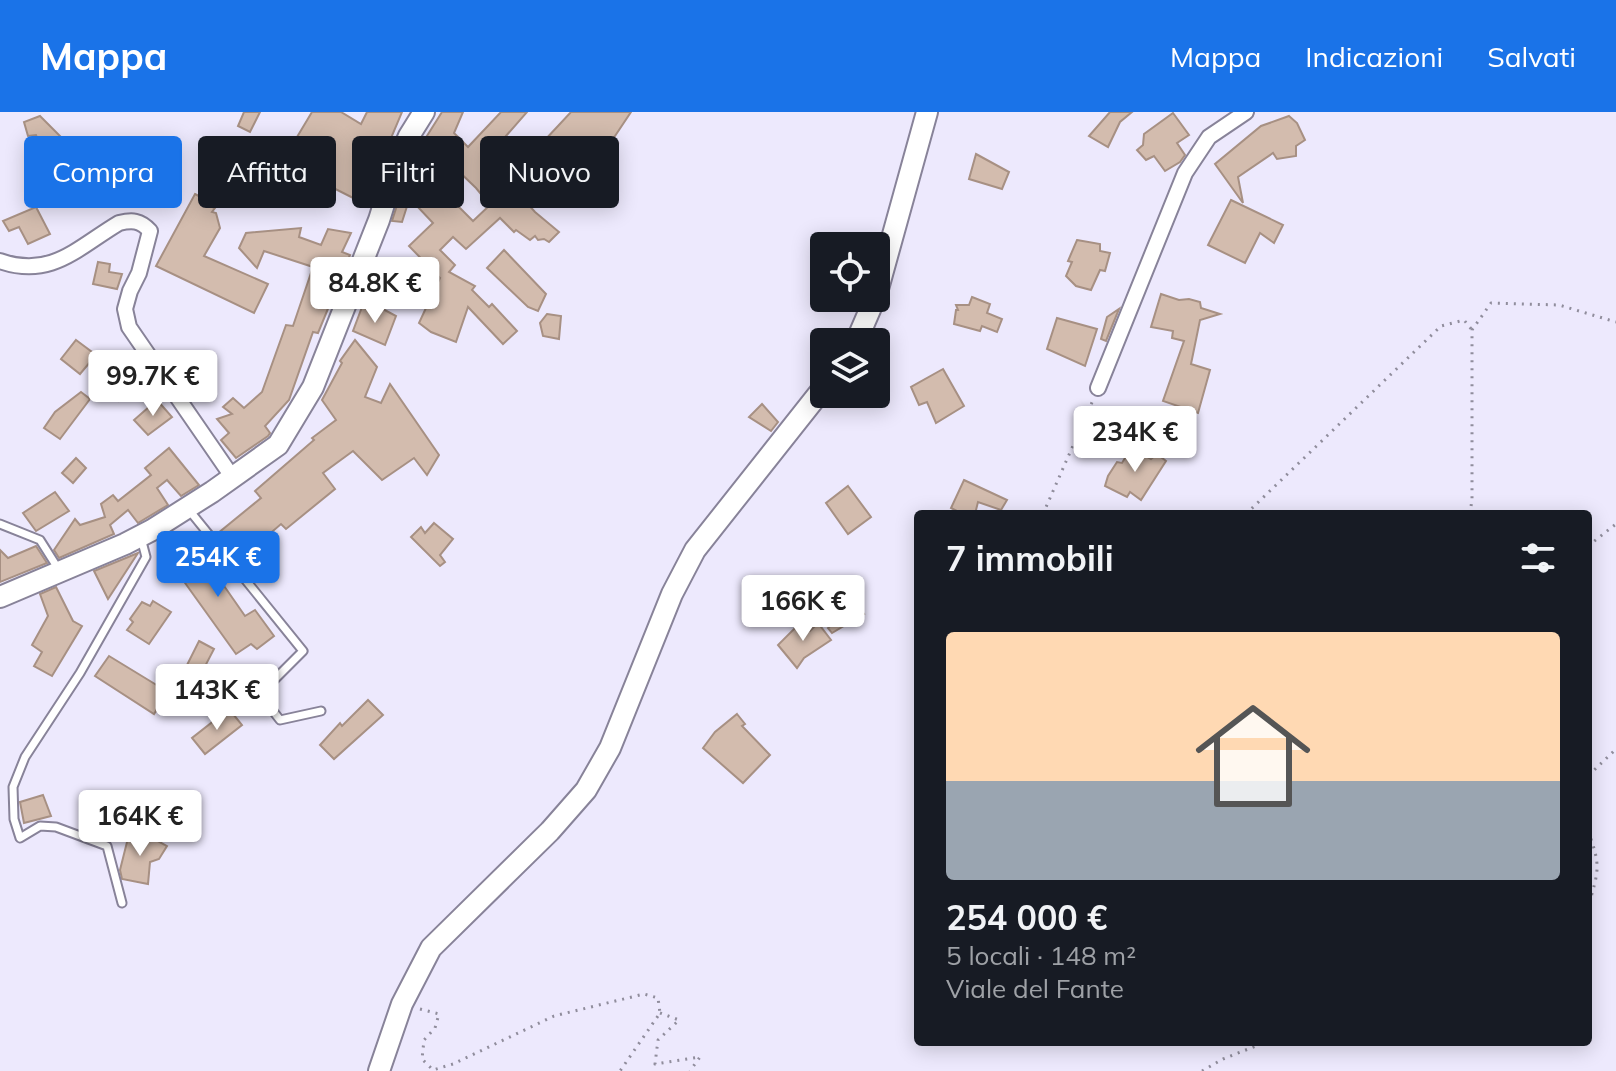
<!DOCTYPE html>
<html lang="it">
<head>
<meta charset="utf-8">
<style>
  body { margin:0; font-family:Mulish,sans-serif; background:#242831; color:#f1f3f6; height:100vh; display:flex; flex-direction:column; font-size:30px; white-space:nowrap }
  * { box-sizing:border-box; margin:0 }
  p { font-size:26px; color:#9ea1a6 }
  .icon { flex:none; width:44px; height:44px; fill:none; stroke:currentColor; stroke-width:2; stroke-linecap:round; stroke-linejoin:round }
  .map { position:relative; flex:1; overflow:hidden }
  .panel { position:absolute; left:914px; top:398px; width:678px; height:536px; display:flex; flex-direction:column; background:#171b24; border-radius:8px; box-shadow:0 4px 20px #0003 }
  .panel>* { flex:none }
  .hud { position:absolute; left:24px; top:24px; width:760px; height:72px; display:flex; gap:16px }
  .controls { position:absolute; left:810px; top:120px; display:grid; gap:16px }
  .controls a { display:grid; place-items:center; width:80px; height:80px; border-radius:8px; background:#171b24; box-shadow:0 4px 20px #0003; font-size:40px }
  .price { position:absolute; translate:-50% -68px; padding:0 18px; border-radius:8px; background:#fff; color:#222; font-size:26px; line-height:52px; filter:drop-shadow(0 2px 4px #0008) }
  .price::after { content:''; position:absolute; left:50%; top:48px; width:24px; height:18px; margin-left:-12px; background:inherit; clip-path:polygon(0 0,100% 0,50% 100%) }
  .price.active { background:#1a73e8; color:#fff }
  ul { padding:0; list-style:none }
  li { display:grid; align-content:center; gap:16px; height:424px; padding:0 32px }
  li+li { border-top:2px solid #363941 }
  li span { display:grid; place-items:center; height:248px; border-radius:8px; color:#555 }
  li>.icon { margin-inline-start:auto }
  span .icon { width:144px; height:144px; fill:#fffc; stroke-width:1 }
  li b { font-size:34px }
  h2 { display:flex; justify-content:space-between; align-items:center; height:96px; padding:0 32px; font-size:34px }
  .tag { padding:0 28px; border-radius:8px; background:#171b24; box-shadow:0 4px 20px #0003; font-size:28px; line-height:72px }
  .tag.active { background:#1a73e8; color:#fff }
  header { display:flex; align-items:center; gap:48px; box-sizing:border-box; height:112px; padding:0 40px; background:#1a73e8; color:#fff }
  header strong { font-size:38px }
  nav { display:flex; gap:44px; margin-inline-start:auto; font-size:28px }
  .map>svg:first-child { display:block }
</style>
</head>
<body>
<header>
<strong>Mappa</strong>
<nav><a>Mappa</a><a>Indicazioni</a><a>Salvati</a></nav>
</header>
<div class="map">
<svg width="1616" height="959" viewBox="0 0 1616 959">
  <rect width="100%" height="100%" fill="#ede9fd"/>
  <g fill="#d3bcae" stroke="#a79083" stroke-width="2">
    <path d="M 244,0 L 260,0 L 250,20 L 238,14 Z"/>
    <path d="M 312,0 L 341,0 L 361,12 L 367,0 L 402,0 L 375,64 L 367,93 L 282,50 Z"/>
    <path d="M 442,0 L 463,0 L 454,21 L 468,35 L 501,0 L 527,0 L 484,49 L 508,70 L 535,100 L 559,120 L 549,130 L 544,127 L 538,128 L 535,124 L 530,128 L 516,118 L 514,120 L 500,106 L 466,137 L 453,125 L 440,138 L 455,153 L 449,160 L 475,174 L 472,178 L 489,195 L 492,192 L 517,219 L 503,232 L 468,195 L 456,230 L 431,220 L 419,211 L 440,166 L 409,134 L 433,111 L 416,93 L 432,78 L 450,95 L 455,91 L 473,109 L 490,93 L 476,76 L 425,27 Z"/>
    <path d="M 571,0 L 631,0 L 613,27 L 618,31 L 584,66 L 544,29 Z"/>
    <path d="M 1110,0 L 1132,0 L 1120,10 L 1108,35 L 1089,24 Z"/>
    <path d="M 1173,1 L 1189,23 L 1177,31 L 1185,43 L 1180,50 L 1165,59 L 1154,44 L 1146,48 L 1137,38 L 1143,33 L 1144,22 Z"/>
    <path d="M 40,4 L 65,29 L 42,37 L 36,23 L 28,24 L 24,10 Z"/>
    <path d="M 1289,4 L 1297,11 L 1305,28 L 1296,34 L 1296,44 L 1277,47 L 1273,41 L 1238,65 L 1243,91 L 1215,52 L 1261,14 Z"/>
    <path d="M 976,42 L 1009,60 L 1002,77 L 969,67 Z"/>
    <path d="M 404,71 L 413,74 L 409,88 L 402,110 L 392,109 Z"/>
    <path d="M 195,82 L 212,91 L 209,94 L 215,96 L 212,100 L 216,101 L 220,116 L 204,144 L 268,172 L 254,201 L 156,154 Z"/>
    <path d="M 1231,88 L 1283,113 L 1274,131 L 1260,121 L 1245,151 L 1208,133 Z"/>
    <path d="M 36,95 L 50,122 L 28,132 L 19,115 L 9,119 L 3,109 Z"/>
    <path d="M 301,116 L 299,125 L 321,133 L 328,117 L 351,121 L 342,140 L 350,143 L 318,221 L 313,220 L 289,288 L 265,314 L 270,321 L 268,324 L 236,346 L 221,328 L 229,321 L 217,307 L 232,302 L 223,295 L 233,286 L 244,296 L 262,280 L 286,213 L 293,214 L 313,155 L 264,139 L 257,156 L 239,136 L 246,121 Z"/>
    <path d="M 1077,128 L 1100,132 L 1100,139 L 1110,141 L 1105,159 L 1100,158 L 1091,178 L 1076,174 L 1066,164 L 1072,150 L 1068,149 Z"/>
    <path d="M 504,138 L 546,182 L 538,199 L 528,195 L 487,156 Z"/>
    <path d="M 98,150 L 110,152 L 109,160 L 122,162 L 117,177 L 93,172 Z"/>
    <path d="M 1161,182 L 1179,188 L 1189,187 L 1200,190 L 1201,196 L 1220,202 L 1200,208 L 1191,252 L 1210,258 L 1198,301 L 1163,289 L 1184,229 L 1172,226 L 1173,219 L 1151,215 Z"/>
    <path d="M 972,185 L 990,192 L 987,201 L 1002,207 L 997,220 L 982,214 L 980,219 L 954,212 L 956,198 L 958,198 L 956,193 L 969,193 Z"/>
    <path d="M 362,195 L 379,202 L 381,196 L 396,204 L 385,233 L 353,219 Z"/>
    <path d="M 1119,197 L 1106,229 L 1101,227 L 1107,205 Z"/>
    <path d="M 547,202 L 561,204 L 559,227 L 543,224 L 540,211 Z"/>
    <path d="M 1057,206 L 1097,217 L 1085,254 L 1047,237 Z"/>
    <path d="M 76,228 L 96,243 L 80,262 L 61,247 Z"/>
    <path d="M 355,228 L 377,255 L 365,285 L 381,291 L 390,272 L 439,343 L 427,363 L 414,346 L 382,368 L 353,339 L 323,361 L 335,377 L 286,417 L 281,412 L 238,449 L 217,422 L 261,386 L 255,379 L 314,328 L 312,326 L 336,308 L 322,288 L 342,251 L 340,249 Z"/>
    <path d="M 128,245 L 135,256 L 129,262 L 140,275 L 119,289 L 101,266 Z"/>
    <path d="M 943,257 L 964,294 L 936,311 L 927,290 L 919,293 L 911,275 Z"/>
    <path d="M 81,280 L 90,287 L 60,327 L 44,316 L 55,300 Z"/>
    <path d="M 157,288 L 172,305 L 148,323 L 134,308 Z"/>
    <path d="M 762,292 L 778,310 L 771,319 L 749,305 Z"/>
    <path d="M 169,336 L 199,373 L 181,384 L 167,368 L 157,376 L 168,393 L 138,411 L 128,398 L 110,413 L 114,422 L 59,446 L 54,438 L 75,407 L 80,413 L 105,405 L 101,392 L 113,383 L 118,389 L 151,363 L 145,356 Z"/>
    <path d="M 1131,336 L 1151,347 L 1157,342 L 1166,349 L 1141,388 L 1130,380 L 1127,385 L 1105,374 L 1108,364 L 1117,350 L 1122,351 Z"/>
    <path d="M 76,346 L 86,356 L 73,371 L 62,361 Z"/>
    <path d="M 964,368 L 1007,388 L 1001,398 L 978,390 L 975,402 L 963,402 L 951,396 Z"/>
    <path d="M 848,374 L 871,405 L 848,422 L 826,391 Z"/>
    <path d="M 55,380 L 69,399 L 36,419 L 23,401 Z"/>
    <path d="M 434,411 L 453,427 L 440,443 L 445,450 L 440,454 L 411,425 L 421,415 L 425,421 Z"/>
    <path d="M 190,425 L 245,504 L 255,498 L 274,524 L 257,537 L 251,532 L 236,542 L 165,443 Z"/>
    <path d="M 36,434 L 47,451 L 0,470 L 0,438 L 8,446 Z"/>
    <path d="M 138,441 L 108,487 L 94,459 Z"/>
    <path d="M 56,475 L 73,509 L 82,514 L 52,564 L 34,554 L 42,540 L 32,533 L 48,504 L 40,482 Z"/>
    <path d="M 153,489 L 171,500 L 149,532 L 127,518 L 133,510 L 130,507 L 142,490 L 150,494 Z"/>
    <path d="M 856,491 L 864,502 L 832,521 L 828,516 Z"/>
    <path d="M 800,511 L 810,519 L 818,511 L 831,528 L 804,546 L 797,556 L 778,533 Z"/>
    <path d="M 199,529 L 214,537 L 200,564 L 185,557 Z"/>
    <path d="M 109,544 L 168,580 L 154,602 L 95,564 Z"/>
    <path d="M 368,588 L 383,603 L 334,647 L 320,633 L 340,611 L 342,614 Z"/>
    <path d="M 229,597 L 242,613 L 205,642 L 192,626 Z"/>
    <path d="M 737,602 L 745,612 L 742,614 L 770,643 L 743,671 L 703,636 L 715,620 Z"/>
    <path d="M 43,683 L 51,704 L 24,711 L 20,690 Z"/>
    <path d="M 145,722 L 167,734 L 159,747 L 150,750 L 148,772 L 122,767 L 120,758 L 127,730 L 136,723 Z"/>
  </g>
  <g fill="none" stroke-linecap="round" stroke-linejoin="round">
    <defs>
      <g id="lane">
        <path d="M 189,398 L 303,539 L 260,582 L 280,608 L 321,599"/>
        <path d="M 0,412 L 40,428 L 59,458"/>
        <path d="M 122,791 L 107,734 L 56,715 L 40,714 L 20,726 L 14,707 L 13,675 L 25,645 L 80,561 L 146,445 L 141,426"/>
      </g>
      <g id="street">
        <path d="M 0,149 C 51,167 77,136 119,111 C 132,108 140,108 150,119 L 139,161 L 130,179 L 125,197 L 129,215 L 233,366"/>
        <path d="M 1098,276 L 1185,61 L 1209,25 L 1246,0"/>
      </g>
      <g id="secondary">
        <path d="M 876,184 L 927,0"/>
        <path d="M 856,230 L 875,186"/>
        <path d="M 0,485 L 125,432 L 152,418 L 212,380 L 278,333 L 313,275 L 379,108 L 395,57 L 409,24 L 424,0"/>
        <path d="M 379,959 L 402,892 L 431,836 L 550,719 L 586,678 L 610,636 L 672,482 L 695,438 L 824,275"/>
      </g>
    </defs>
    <use href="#lane" stroke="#888399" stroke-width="11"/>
    <use href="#street" stroke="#888399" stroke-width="18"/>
    <use href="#secondary" stroke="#888399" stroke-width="24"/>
    <g stroke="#908d9c" stroke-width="3" stroke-dasharray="2 6" stroke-linecap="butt">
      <path d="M 1043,402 L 1093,288"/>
      <path d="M 1246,402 L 1441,214 L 1464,208 L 1472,218"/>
      <path d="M 1470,402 L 1472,387 L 1472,218 L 1491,191 L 1559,193 L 1616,210"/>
      <path d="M 1588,434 L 1616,412"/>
      <path d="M 1588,671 L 1588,664 L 1616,637"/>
      <path d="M 1588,719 C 1602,756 1598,759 1588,796"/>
      <path d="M 420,897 L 439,902 L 435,916 L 424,928 L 422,947 L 433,958 L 453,952 L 554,904 L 644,882 L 658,886 L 660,901 L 620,959"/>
      <path d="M 660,901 L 679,908 L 658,928 L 655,952 L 700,945 L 690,959"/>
      <path d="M 1202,959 L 1223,947 L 1266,930"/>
    </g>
    <use href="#lane" stroke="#fff" stroke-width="7"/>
    <use href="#street" stroke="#fff" stroke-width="14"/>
    <use href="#secondary" stroke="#fff" stroke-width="20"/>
  </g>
</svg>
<div class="controls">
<a><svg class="icon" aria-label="locate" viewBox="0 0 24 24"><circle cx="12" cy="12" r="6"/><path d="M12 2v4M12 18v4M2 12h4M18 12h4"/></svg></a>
<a><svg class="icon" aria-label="layers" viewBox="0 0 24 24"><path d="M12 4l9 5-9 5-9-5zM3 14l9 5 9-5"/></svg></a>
</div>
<b class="price" style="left:375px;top:213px">84.8K €</b>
<b class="price" style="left:153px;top:306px">99.7K €</b>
<b class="price" style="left:1135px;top:362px">234K €</b>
<b class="price active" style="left:218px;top:487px">254K €</b>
<b class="price" style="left:803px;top:531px">166K €</b>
<b class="price" style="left:217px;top:620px">143K €</b>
<b class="price" style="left:140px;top:746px">164K €</b>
<div class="hud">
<a class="tag active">Compra</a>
<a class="tag">Affitta</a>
<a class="tag">Filtri</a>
<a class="tag">Nuovo</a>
</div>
<section class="panel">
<h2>7 immobili<svg class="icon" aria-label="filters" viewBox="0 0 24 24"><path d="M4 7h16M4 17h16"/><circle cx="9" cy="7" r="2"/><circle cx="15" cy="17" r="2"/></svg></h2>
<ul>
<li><span style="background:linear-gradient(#ffd9b3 60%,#9aa5b1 0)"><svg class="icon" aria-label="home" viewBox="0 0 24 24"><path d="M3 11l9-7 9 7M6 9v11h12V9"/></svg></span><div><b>254 000 €</b><p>5 locali · 148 m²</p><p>Viale del Fante</p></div></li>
</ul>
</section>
</div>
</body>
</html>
